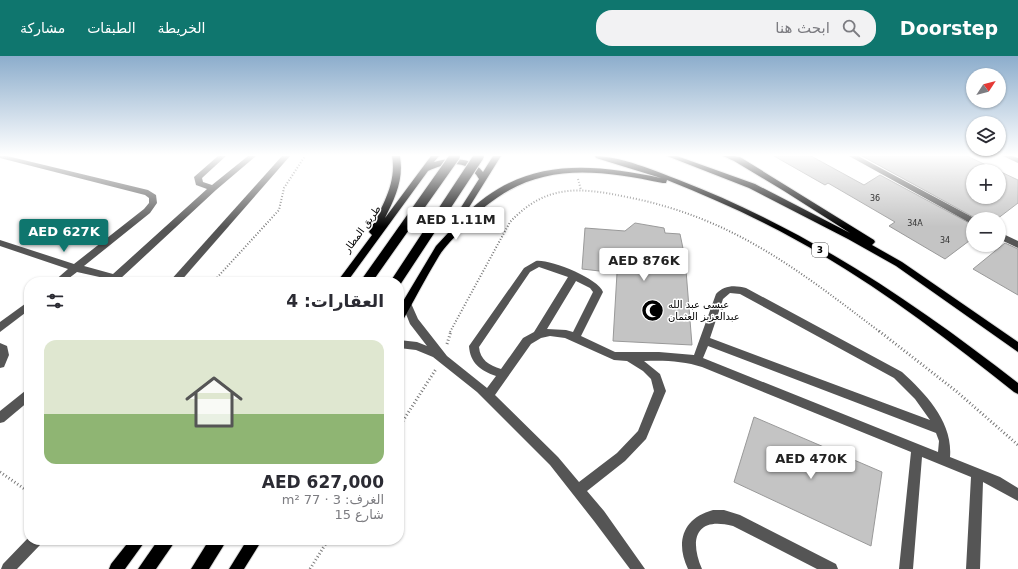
<!DOCTYPE html>
<html lang="ar">
<head>
<meta charset="utf-8">
<style>
  body { margin:0; font-family:"DejaVu Sans","Noto Naskh Arabic",sans-serif; background:#f2f2f3; color:#2b2b33; direction:rtl; height:100vh; display:flex; flex-direction:column; font-size:15px; white-space:nowrap }
  * { box-sizing:border-box; margin:0 }
  p { font-size:13px; color:#7c7c81 }
  .icon { flex:none; width:22px; height:22px; fill:none; stroke:currentColor; stroke-width:2; stroke-linecap:round; stroke-linejoin:round }
  .map { position:relative; flex:1; overflow:hidden; direction:ltr }
  .sheet { position:absolute; left:24px; top:221px; width:380px; height:268px; display:flex; flex-direction:column; background:#fff; border-radius:16px; box-shadow:0 1px 3px #0004; direction:rtl }
  .sheet>* { flex:none }
  .needle { width:26px; rotate:54deg }
  .fabs { position:absolute; left:966px; top:12px; display:grid; gap:8px }
  .fabs a { display:grid; place-items:center; width:40px; height:40px; border-radius:50%; background:#fff; box-shadow:0 1px 3px #0004; font-size:20px }
  .price { position:absolute; translate:-50% -34px; padding:0 9px; border-radius:4px; background:#fff; color:#222; font-size:13px; line-height:26px; filter:drop-shadow(0 1px 2px #0008) }
  .price::after { content:''; position:absolute; left:50%; top:24px; width:12px; height:9px; margin-left:-6px; background:inherit; clip-path:polygon(0 0,100% 0,50% 100%) }
  .price.selected { background:#0f766e; color:#fff }
  ul { padding:0; list-style:none }
  li { display:grid; align-content:center; gap:8px; height:212px; padding:0 20px }
  li+li { border-top:1px solid #e1e1e2 }
  li span { display:grid; place-items:center; height:124px; border-radius:12px; color:#555 }
  li>.icon { margin-inline-start:auto }
  span .icon { width:72px; height:72px; fill:#fffc; stroke-width:1 }
  li b { font-size:17px }
  h2 { display:flex; justify-content:space-between; align-items:center; height:48px; padding:0 20px; font-size:17px }
  header { display:flex; align-items:center; gap:24px; box-sizing:border-box; height:56px; padding:0 20px; background:#0f766e; color:#fff }
  header strong { font-size:19px }
  nav { display:flex; gap:22px; margin-inline-start:auto; font-size:14px }
  .search { width:280px; height:36px; background:#f2f2f3; display:flex; align-items:center; gap:10px; box-sizing:border-box; padding:0 14px; border-radius:16px; color:#7c7c81; font-size:15px }
  .map>svg:first-child { display:block }
</style>
</head>
<body>
<header>
<strong>Doorstep</strong>
<div class="search"><svg class="icon" aria-label="search" viewBox="0 0 24 24"><circle cx="10" cy="10" r="6"/><path d="M15 15l6 6"/></svg>ابحث هنا</div>
<nav><a>الخريطة</a><a>الطبقات</a><a>مشاركة</a></nav>
</header>
<div class="map">
<svg width="1018" height="513" viewBox="0 0 1018 513">
  <rect width="100%" height="100%" fill="#fff"/>
  <g fill="#c4c4c4" stroke="#999" fill-rule="evenodd">
    <path d="M 774,100 L 811,100 L 864,129 L 880,119 L 973,169 L 973,182 L 945,203 L 889,170 L 895,166 L 828,127 L 825,129 Z"/>
    <path d="M 862,100 L 967,100 L 1018,124 L 1018,147 L 997,163 L 977,163 ZM 973,115 L 999,115 L 999,141 L 973,141 Z"/>
    <path d="M 635,167 L 664,172 L 665,177 L 680,178 L 685,202 L 692,289 L 613,285 L 617,217 L 582,213 L 585,172 L 625,175 Z"/>
    <path d="M 1005,187 L 1018,193 L 1018,239 L 973,213 Z"/>
    <path d="M 754,361 L 882,416 L 871,490 L 734,426 Z"/>
  </g>
  <g fill="none" stroke-linecap="round" stroke-linejoin="round">
    <defs>
      <g id="major">
        <path d="M 392,100 L 400,100 C 404,123 395,142 385,162 L 431,100 L 439,100 L 434,106 C 451,101 472,101 483,116 L 493,100 L 501,100 L 463,161 C 520,102 586,106 661,122 L 596,102 L 595,100 C 620,100 656,115 679,124 C 804,172 913,245 1018,327 L 1018,338 L 1014,336 C 935,273 854,212 764,167 C 732,151 700,137 667,124 L 666,127 L 663,127 C 582,110 522,106 462,173 C 455,181 445,190 439,200 C 426,221 415,243 403,264 L 399,265 L 399,252 L 436,190 L 448,177 L 446,175 L 479,123 C 467,102 446,107 428,115 L 347,226 L 337,226 L 372,179 L 369,176 C 381,152 397,128 392,100 Z"/>
        <path d="M 667,100 L 677,100 L 755,128 L 850,177 L 784,135 L 734,105 L 723,100 L 734,100 L 740,101 L 874,184 L 875,186 L 872,189 L 902,206 L 1018,286 L 1018,296 L 896,210 L 848,183 L 749,132 Z"/>
        <path d="M 130,484 L 146,484 L 125,513 L 109,513 L 111,508 Z"/>
        <path d="M 247,484 L 262,484 L 244,513 L 229,513 Z"/>
      </g>
      <g id="highway">
        <path d="M 158,484 L 176,484 L 156,513 L 138,513 Z"/>
        <path d="M 209,484 L 227,484 L 209,513 L 191,513 Z"/>
      </g>
    </defs>
    <use href="#major" stroke="#dbdbdb" stroke-width="2"/>
    <use href="#highway" stroke="#dbdbdb" stroke-width="2"/>
    <g stroke="#777" stroke-width="2" stroke-dasharray="1 2" stroke-linecap="butt">
      <path d="M 578,123 L 581,134"/>
      <path d="M 213,226 L 279,154 L 284,132 L 305,100"/>
      <path d="M 450,276 L 510,166 C 546,128 579,131 627,141 C 733,162 797,213 880,276"/>
    </g>
    <g stroke="#777" stroke-width="3" stroke-dasharray="1 2.5" stroke-linecap="butt">
      <path d="M 879,275 L 956,335 L 1018,389"/>
      <path d="M 447,288 L 451,275"/>
      <path d="M 399,371 L 436,313"/>
      <path d="M 0,416 L 29,436"/>
      <path d="M 310,513 L 328,484"/>
    </g>
    <g fill="#555" fill-rule="evenodd">
      <path d="M 0,100 L 7,100 L 148,134 L 156,139 L 157,147 L 150,157 L 84,210 L 113,218 L 207,133 L 196,129 L 194,121 L 218,100 L 226,100 L 202,122 L 203,126 L 212,129 L 248,100 L 256,100 L 216,134 L 120,223 L 122,226 L 110,226 L 104,222 L 77,216 L 64,226 L 53,226 L 68,213 L 0,190 L 0,184 L 74,208 L 144,153 L 149,147 L 149,142 L 145,139 L 0,102 Z"/>
      <path d="M 282,100 L 290,100 L 180,226 L 169,226 Z"/>
      <path d="M 849,100 L 858,100 L 976,163 L 973,163 L 973,168 L 970,167 Z"/>
      <path d="M 1003,100 L 1012,100 L 1018,102 L 1018,107 Z"/>
      <path d="M 999,176 L 1018,185 L 1018,192 L 999,183 Z"/>
      <path d="M 536,205 C 549,203 598,222 603,236 L 581,280 L 615,296 L 659,296 L 694,299 L 716,238 C 724,229 735,229 746,232 L 902,316 C 926,338 953,366 950,401 L 1000,421 L 1018,432 L 1018,445 L 983,426 L 980,513 L 966,513 L 971,421 L 922,401 L 913,513 L 899,513 L 911,396 L 702,311 C 684,305 664,304 644,305 L 660,318 L 666,335 L 646,383 L 625,405 L 587,435 L 604,455 L 645,513 L 630,513 L 594,465 L 550,409 L 477,336 L 433,301 L 416,294 L 399,292 L 399,284 L 417,286 L 427,290 L 410,268 L 402,248 L 407,244 L 410,245 L 418,263 L 447,300 L 487,332 L 496,320 C 481,315 470,307 469,290 L 524,212 ZM 539,211 L 568,221 L 534,276 L 523,282 L 501,313 C 489,309 480,304 479,291 L 530,216 ZM 576,225 L 590,232 L 593,236 L 573,276 L 566,274 L 547,273 ZM 730,237 L 740,238 L 894,322 L 915,343 L 930,364 L 710,282 L 723,243 ZM 550,280 L 565,282 L 614,304 L 627,305 L 643,315 L 651,323 L 654,335 L 638,375 L 617,397 L 579,426 L 558,401 L 495,339 L 531,288 L 541,282 ZM 708,290 L 936,377 L 939,385 L 938,396 L 703,302 Z"/>
      <path d="M 29,245 L 29,254 L 0,276 L 0,266 Z"/>
      <path d="M 0,287 L 7,290 L 9,299 L 4,311 L 0,312 Z"/>
      <path d="M 29,333 L 29,345 L 4,366 L 0,367 L 0,355 L 25,335 Z"/>
      <path d="M 713,454 L 724,454 L 740,459 L 836,508 L 838,513 L 817,513 L 733,470 C 696,460 689,483 702,513 L 688,513 C 675,486 683,462 713,454 Z"/>
      <path d="M 29,481 L 29,484 L 42,484 L 40,489 L 17,513 L 1,513 L 3,508 Z"/>
    </g>
    <use href="#major" fill="#000" fill-rule="evenodd"/>
    <use href="#highway" fill="#000" fill-rule="evenodd"/>
    <defs>
      <g id="highway-bridge">
        <path d="M 366,226 L 455,100"/>
        <path d="M 396,226 L 479,100"/>
      </g>
    </defs>
    <use href="#highway-bridge" stroke="#dbdbdb" stroke-width="12" stroke-linecap="butt"/>
    <use href="#highway-bridge" stroke="#000" stroke-width="10"/>
  </g>
  <linearGradient id="sky" x2="0" y2="1"><stop stop-color="#8cadcc"/><stop offset="0.58" stop-color="#fff"/><stop offset="1" stop-color="#fff" stop-opacity="0"/></linearGradient>
  <rect width="1018" height="171" fill="url(#sky)"/>
  <defs>
    <symbol id="mosque-disc" viewBox="-11 -11 22 22"><circle r="9.5" fill="#000" stroke="#fff"/><path d="M3.5-4.9A6 6 0 1 0 3.5 4.9A5 5 0 1 1 3.5-4.9Z" fill="#fff"/></symbol>
  </defs>
  <g fill-rule="evenodd">
    <use href="#mosque-disc" x="640" y="242" width="25" height="25"/>
  </g>
  <g text-anchor="middle" dominant-baseline="central" stroke-width="3" stroke-linejoin="round" paint-order="stroke">
    <g font-size="8" fill="#313131">
      <text x="875" y="142">36</text>
      <text x="915" y="167">34A</text>
      <text x="945" y="184">34</text>
    </g>
    <rect fill="#fff" stroke="#4c4c4c" stroke-width="1" x="812" y="187" width="16" height="14" rx="3"/>
    <g font-size="9" font-weight="bold" fill="#000">
      <text x="820" y="194">3</text>
    </g>
    <g font-size="10" fill="#000" stroke="#fff">
      <text transform="translate(362 173) rotate(-54)">طريق المطار</text>
    </g>
    <g font-size="10" fill="#000" stroke="#fff" text-anchor="start">
      <text x="668" y="248">عيسى عبد الله<tspan x="668" dy="12">عبدالعزيز العثمان</tspan></text>
    </g>
  </g>
</svg>
<div class="fabs">
<a><svg class="needle" viewBox="-14 -14 28 28"><path d="M0-13l5 13h-10z" fill="#e53935"/><path d="M0 13l5-13h-10z" fill="#7c7c81"/></svg></a>
<a><svg class="icon" aria-label="layers" viewBox="0 0 24 24"><path d="M12 4l9 5-9 5-9-5zM3 14l9 5 9-5"/></svg></a>
<a>+</a>
<a>−</a>
</div>
<b class="price" style="left:456px;top:185px">AED 1.11M</b>
<b class="price selected" style="left:64px;top:197px">AED 627K</b>
<b class="price" style="left:644px;top:226px">AED 876K</b>
<b class="price" style="left:811px;top:424px">AED 470K</b>
<section class="sheet">
<h2>العقارات: 4<svg class="icon" aria-label="filters" viewBox="0 0 24 24"><path d="M4 7h16M4 17h16"/><circle cx="9" cy="7" r="2"/><circle cx="15" cy="17" r="2"/></svg></h2>
<ul>
<li><span style="background:linear-gradient(#dfe7d0 60%,#8fb573 0)"><svg class="icon" aria-label="home" viewBox="0 0 24 24"><path d="M3 11l9-7 9 7M6 9v11h12V9"/></svg></span><div><b>AED 627,000</b><p>الغرف: 3 · 77 m²</p><p>شارع 15</p></div></li>
</ul>
</section>
</div>
</body>
</html>
